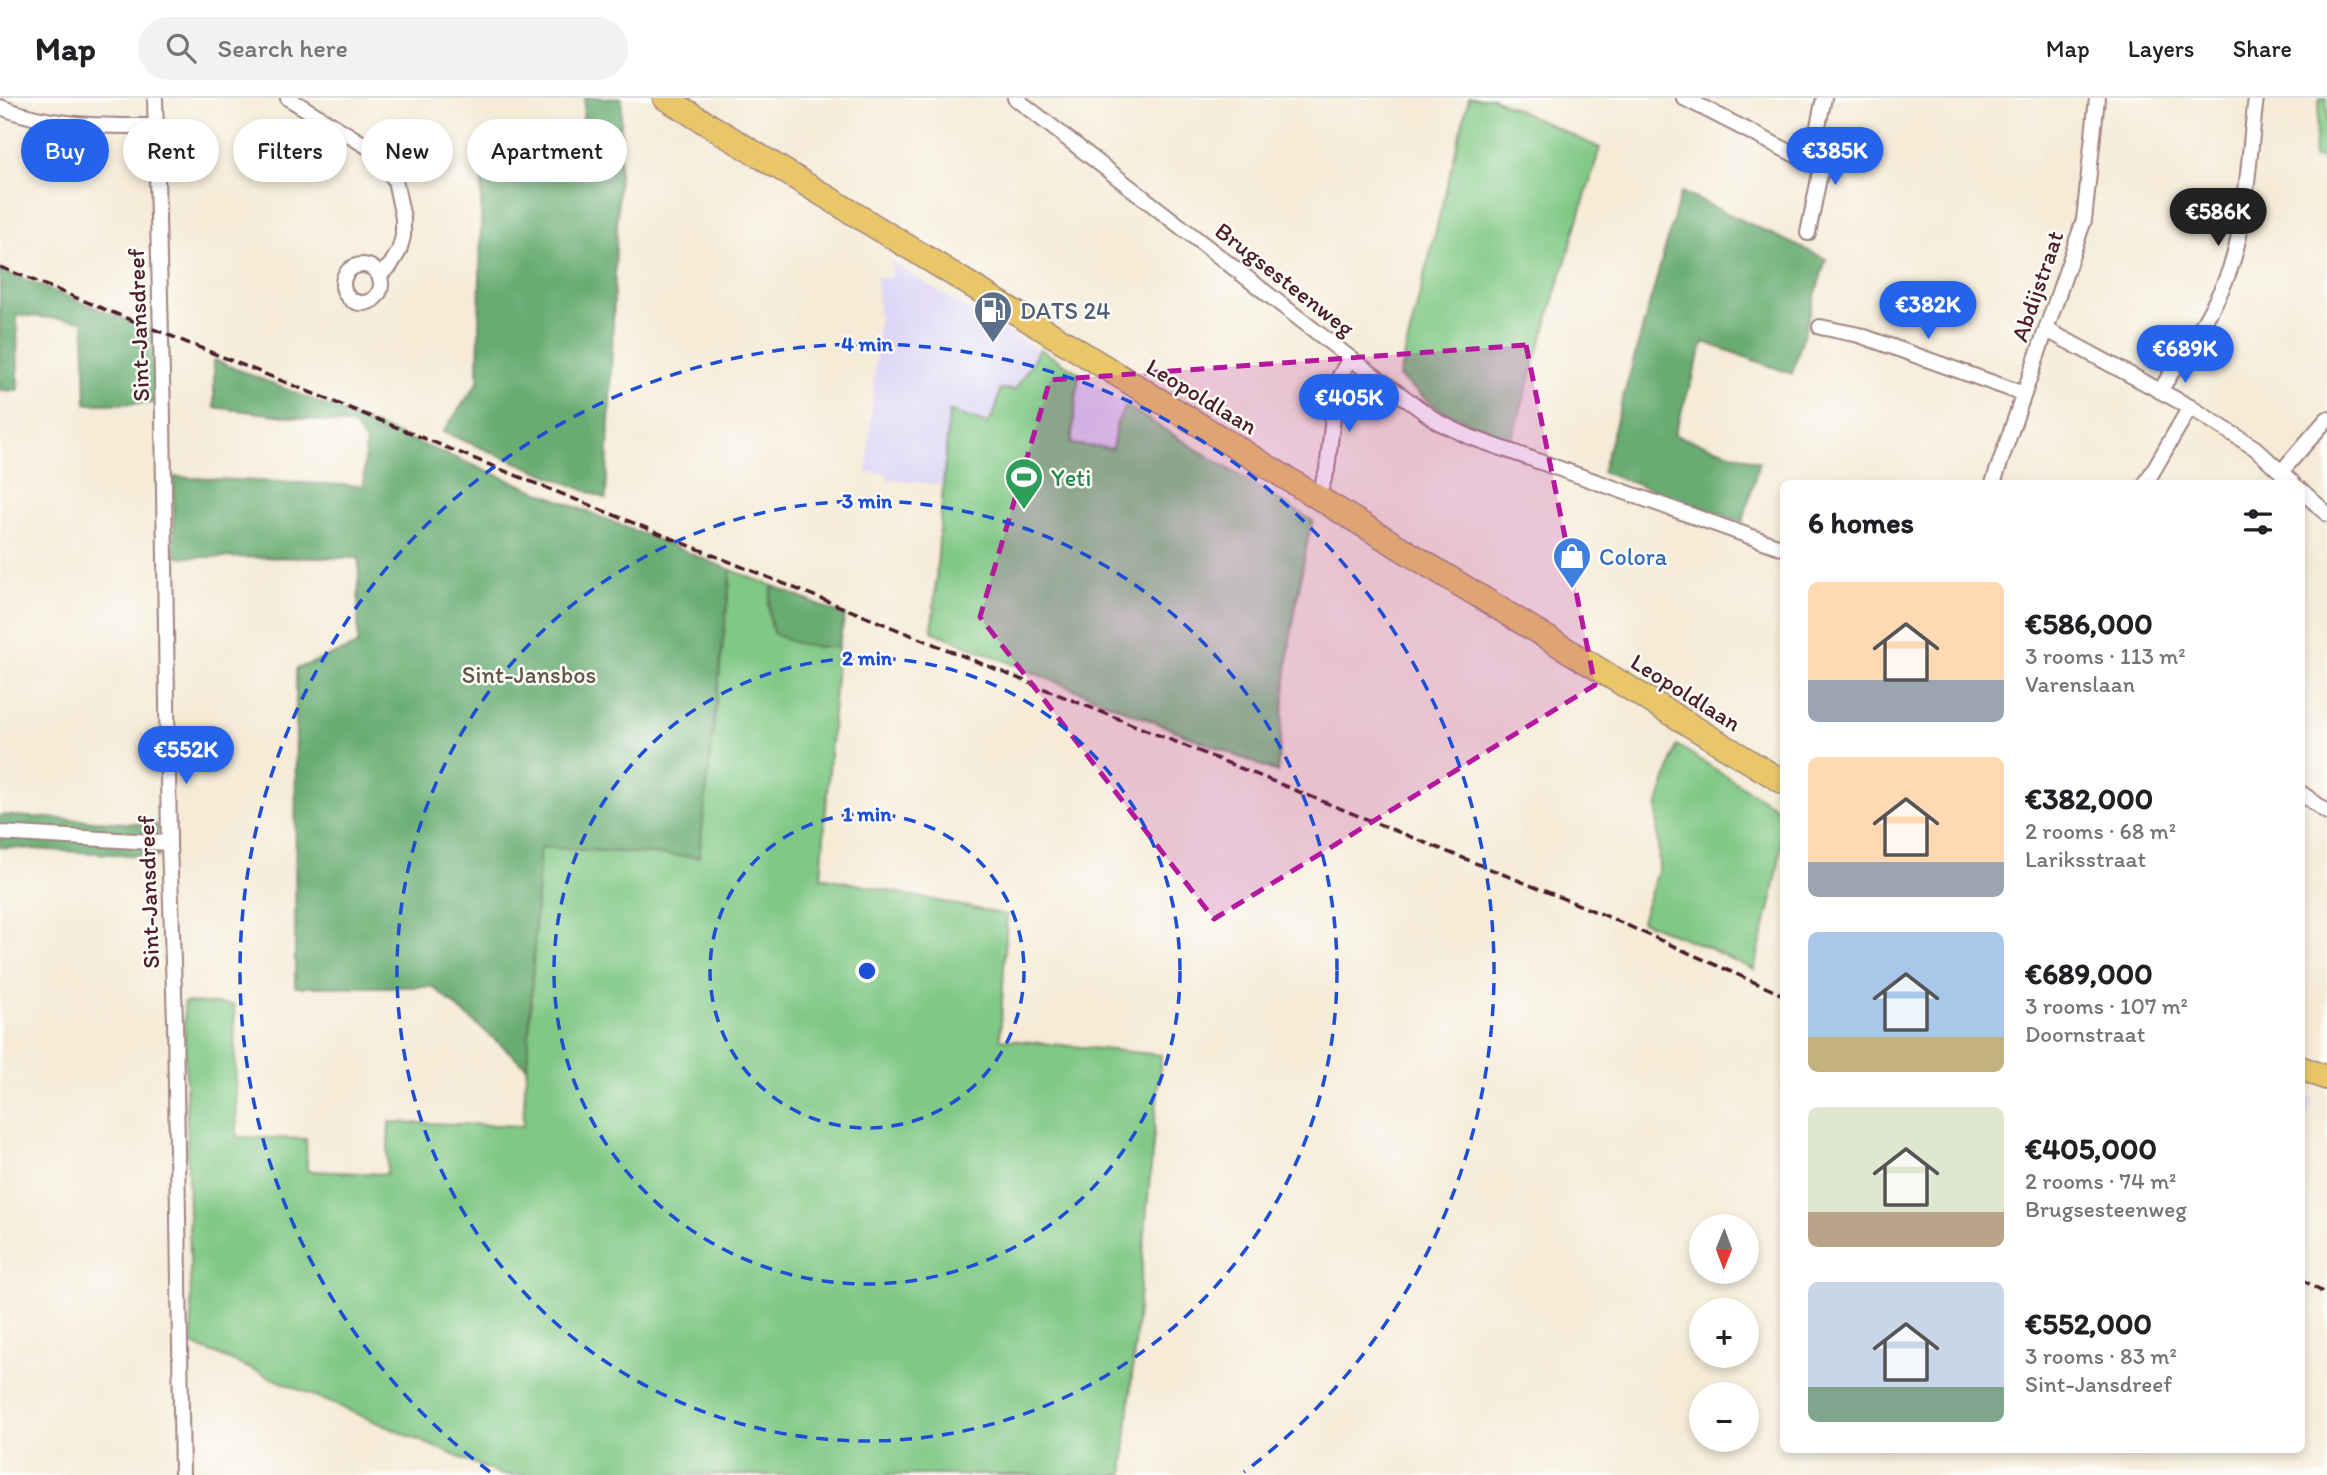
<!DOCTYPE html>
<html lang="en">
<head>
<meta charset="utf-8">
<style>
  body { margin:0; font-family:Itim,sans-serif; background:#f2f2f2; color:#202124; height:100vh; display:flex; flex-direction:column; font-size:26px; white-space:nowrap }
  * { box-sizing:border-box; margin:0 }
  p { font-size:23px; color:#757577 }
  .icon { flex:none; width:38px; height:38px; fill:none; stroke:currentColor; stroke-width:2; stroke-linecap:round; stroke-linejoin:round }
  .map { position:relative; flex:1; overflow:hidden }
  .sheet { position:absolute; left:1780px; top:382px; width:525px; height:973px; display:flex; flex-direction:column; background:#fff; border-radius:10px; box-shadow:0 4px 10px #0003 }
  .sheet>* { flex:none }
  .hud { position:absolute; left:21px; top:21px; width:665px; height:63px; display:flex; gap:14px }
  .needle { width:46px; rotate:181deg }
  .tools { position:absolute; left:1689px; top:1116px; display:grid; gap:14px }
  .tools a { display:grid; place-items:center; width:70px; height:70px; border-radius:50%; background:#fff; box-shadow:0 4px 10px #0003; font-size:35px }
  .price { position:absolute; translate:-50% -60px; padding:0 16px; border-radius:24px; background:#2563eb; color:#fff; font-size:23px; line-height:46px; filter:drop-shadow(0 2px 4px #0008) }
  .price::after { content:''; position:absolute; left:50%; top:42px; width:21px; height:16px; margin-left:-10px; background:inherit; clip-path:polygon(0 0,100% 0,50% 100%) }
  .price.selected { background:#222; color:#fff }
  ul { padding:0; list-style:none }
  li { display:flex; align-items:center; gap:21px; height:175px; padding:0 28px }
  li span { display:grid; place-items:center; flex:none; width:196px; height:140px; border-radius:10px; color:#555 }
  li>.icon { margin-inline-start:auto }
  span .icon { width:84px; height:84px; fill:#fffc; stroke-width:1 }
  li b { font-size:30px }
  h2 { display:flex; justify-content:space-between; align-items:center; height:84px; padding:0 28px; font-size:30px }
  .chip { padding:0 24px; border-radius:32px; background:#fff; box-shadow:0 4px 10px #0003; font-size:24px; line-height:63px }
  .chip.selected { background:#2563eb; color:#fff }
  header { display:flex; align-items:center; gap:42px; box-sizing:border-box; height:98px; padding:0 35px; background:#fff; border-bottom:2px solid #e0e0e0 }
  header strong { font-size:33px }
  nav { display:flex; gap:38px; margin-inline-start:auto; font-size:24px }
  .search { width:490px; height:63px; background:#f2f2f2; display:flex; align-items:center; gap:18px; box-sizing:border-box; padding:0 24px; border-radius:38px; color:#757577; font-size:26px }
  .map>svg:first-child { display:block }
</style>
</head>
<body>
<header>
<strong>Map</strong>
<div class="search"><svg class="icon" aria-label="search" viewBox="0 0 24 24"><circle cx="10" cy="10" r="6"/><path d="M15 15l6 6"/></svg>Search here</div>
<nav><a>Map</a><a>Layers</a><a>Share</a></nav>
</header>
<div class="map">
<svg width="2327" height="1377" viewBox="0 0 2327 1377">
  <rect width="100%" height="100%" fill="#fdfcf7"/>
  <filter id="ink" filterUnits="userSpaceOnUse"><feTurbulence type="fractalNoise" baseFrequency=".0143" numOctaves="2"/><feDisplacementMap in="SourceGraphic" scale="14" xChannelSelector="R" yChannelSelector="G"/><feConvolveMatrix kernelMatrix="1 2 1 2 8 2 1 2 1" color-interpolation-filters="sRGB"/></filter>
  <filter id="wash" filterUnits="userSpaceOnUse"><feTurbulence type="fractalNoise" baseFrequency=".00686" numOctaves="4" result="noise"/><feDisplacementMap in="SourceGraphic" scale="28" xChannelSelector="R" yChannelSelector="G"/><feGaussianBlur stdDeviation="1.57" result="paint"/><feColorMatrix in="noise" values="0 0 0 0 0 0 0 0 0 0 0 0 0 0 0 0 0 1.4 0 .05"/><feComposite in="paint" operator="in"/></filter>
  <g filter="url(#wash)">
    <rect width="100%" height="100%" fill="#f5ebd7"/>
    <g fill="#ddd5f6">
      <path d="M 891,163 L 958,206 L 1079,275 L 1126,308 L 1117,326 L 1109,373 L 932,533 L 943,387 L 887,381 L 887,376 L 867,374 L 879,219 L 876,179 L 892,180 Z"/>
      <path d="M 2301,995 L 2313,1001 L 2301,1033 Z"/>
    </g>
    <g fill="#80c885" stroke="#657458" stroke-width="2">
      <path d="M 1469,0 L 1493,0 L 1600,50 L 1511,343 L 1439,312 L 1399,279 Z"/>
      <path d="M 2320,0 L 2327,0 L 2327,61 L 2313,59 Z"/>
      <path d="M 1040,251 L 1079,275 L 1071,346 L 1112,351 L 1117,325 L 1126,308 L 1313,423 L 1308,439 L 1290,542 L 1277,674 L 932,533 L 949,313 L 988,326 L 996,311 L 1000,291 L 1015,292 Z"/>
      <path d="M 731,472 L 773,488 L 768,507 L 816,549 L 838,549 L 821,779 L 1007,817 L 1000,941 L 1161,957 L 1123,1377 L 501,1377 L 192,1246 L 184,904 L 234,907 L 237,1039 L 306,1041 L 307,1073 L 387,1076 L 389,1024 L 523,1028 L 539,749 L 699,759 Z"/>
      <path d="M 1677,647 L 1783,714 C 1783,767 1767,820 1754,872 L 1706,849 L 1641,823 L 1659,770 L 1657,710 Z"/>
    </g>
    <g fill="#68ac72" stroke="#59664e" stroke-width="2">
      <path d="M 585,0 L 622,0 L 606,401 L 443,334 L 478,284 L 482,72 L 577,76 Z"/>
      <path d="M 1681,94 L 1826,161 L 1792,276 L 1704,244 L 1674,337 L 1759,364 L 1743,424 L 1602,374 Z"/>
      <path d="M 0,172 L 157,234 L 158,305 L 86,306 L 84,223 L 17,217 L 18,293 L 0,292 Z"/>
      <path d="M 214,262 L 731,472 L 699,759 L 540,749 L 527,969 L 433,889 L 295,889 L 296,571 L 358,547 L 359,460 L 174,459 L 174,379 L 363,388 L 366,344 L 353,327 L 214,309 Z"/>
      <path d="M 773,488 L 845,518 L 838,549 C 811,549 796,548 773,535 C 768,517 768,506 773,488 Z"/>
      <path d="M 0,717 L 157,727 L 159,759 L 0,749 Z"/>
    </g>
  </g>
  <g filter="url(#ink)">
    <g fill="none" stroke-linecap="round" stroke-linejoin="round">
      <defs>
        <g id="minor">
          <path d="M 155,0 L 163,319 L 169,745 L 175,924 L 182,1377"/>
          <path d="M 288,0 L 373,52 L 395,82 L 403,120 L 403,138 L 399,153 L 390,168 L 379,177"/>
          <path d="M 1015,0 L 1350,260 L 1438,324 L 1470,339 L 1783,450"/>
          <path d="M 1684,0 L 1821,70 L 1808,135"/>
          <path d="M 0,9 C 50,29 103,28 156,28"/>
          <path d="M 1810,65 L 1824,0"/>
          <circle cx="362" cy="186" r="19"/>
          <path d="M 1820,229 L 1859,237 L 2024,296"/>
          <path d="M 2047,232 L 2190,309 L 2255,350 L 2293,385"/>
          <path d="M 2160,293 C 2184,254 2214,215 2230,171 C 2247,122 2249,53 2256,0"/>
          <path d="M 2281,374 L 2327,321"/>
          <path d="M 1993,385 L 2084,122 L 2097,0"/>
          <path d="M 2146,385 L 2190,309"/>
          <path d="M 2301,392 L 2327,416"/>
          <path d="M 1318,399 L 1327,372 L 1337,283 L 1350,260"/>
          <path d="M 2301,695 L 2327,714"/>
          <path d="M 0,735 L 169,745"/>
        </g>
        <g id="primary">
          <path d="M 665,0 L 1783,684"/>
          <path d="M 2301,970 L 2327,980"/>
        </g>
      </defs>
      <use href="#minor" stroke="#a08581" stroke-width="18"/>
      <use href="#primary" stroke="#a08581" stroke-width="26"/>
      <use href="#minor" stroke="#fff" stroke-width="14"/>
      <use href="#primary" stroke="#e9c769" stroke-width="23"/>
      <g stroke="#4a1f2b" stroke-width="3.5" stroke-dasharray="10 5" stroke-linecap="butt">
        <path d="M 0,169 L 1604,817 L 1783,897"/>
        <path d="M 2301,1181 L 2327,1197"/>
      </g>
    </g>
  </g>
  <path fill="#b5179e" fill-opacity="0.2" stroke="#b5179e" stroke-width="5" stroke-dasharray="14 9" stroke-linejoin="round" d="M 1526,247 L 1595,587 L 1214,821 L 980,519 L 1050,282 Z"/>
  <g fill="none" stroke="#1d4ed8" stroke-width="3.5" stroke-dasharray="12 9">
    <circle cx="867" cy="873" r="157"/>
    <circle cx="867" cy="873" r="313"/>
    <circle cx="867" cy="873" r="470"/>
    <path d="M490 1374A627 627 0 1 1 1244 1374"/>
  </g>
  <defs>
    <symbol id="fuel-pin" viewBox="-11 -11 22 30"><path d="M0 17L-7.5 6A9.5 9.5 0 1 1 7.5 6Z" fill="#5c6f8a" stroke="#fdfcf7"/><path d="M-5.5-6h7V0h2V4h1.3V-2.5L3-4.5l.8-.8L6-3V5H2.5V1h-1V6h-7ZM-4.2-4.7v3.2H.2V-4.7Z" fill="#fff"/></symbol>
    <symbol id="stadium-pin" viewBox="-11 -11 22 30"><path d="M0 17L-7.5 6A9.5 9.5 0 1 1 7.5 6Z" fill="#2e9e5b" stroke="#fdfcf7"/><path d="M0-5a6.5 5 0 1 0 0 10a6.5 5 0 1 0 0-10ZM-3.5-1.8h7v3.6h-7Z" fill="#fff"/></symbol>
    <symbol id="shop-pin" viewBox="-11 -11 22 30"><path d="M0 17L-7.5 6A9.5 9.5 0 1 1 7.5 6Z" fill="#3f7fe0" stroke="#fdfcf7"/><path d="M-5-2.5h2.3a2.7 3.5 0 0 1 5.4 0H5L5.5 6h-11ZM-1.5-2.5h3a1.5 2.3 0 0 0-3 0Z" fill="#fff"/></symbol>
  </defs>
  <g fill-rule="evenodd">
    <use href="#fuel-pin" x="971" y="190" width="44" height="60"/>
    <use href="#stadium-pin" x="1002" y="357" width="44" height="60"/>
    <use href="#shop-pin" x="1550" y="436" width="44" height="60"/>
  </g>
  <g text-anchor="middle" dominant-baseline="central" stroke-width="5" stroke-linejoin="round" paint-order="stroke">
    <g font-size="24" fill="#4a1f2b" stroke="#fdfcf7">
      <text transform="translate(1285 181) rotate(38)">Brugsesteenweg</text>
      <text transform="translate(2037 188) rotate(-71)">Abdijstraat</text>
      <text transform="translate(138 227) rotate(-92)">Sint-Jansdreef</text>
      <text transform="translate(1202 298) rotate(31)">Leopoldlaan</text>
      <text transform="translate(1686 594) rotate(32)">Leopoldlaan</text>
      <text transform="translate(148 794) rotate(-92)">Sint-Jansdreef</text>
    </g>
    <g font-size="24" fill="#4e5e75" stroke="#fdfcf7" text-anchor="start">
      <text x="1020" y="212">DATS 24</text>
    </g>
    <g font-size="24" fill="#27864d" stroke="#fdfcf7" text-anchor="start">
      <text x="1051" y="379">Yeti</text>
    </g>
    <g font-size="24" fill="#366cbe" stroke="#fdfcf7" text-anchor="start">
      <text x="1599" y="458">Colora</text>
    </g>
    <g font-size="24" fill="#5d5a4a" stroke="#fdfcf7">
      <text x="529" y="576">Sint-Jansbos</text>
    </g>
  </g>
  <circle cx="867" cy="873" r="10" fill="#1d4ed8" stroke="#fdfcf7" stroke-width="3.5"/>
  <g font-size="21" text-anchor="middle" font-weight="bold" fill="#1d4ed8" stroke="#fdfcf7" stroke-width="5" stroke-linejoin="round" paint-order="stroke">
    <text x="867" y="253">4 min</text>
    <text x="867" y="410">3 min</text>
    <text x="867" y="567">2 min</text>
    <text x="867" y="723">1 min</text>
  </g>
</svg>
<div class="tools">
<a><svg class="needle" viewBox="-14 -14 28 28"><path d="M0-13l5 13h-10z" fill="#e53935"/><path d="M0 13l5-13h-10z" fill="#757577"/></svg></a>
<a>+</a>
<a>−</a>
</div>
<b class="price" style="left:1835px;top:89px">€385K</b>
<b class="price selected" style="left:2218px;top:150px">€586K</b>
<b class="price" style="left:1928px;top:243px">€382K</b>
<b class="price" style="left:2185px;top:287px">€689K</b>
<b class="price" style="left:1349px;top:336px">€405K</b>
<b class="price" style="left:186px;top:688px">€552K</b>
<div class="hud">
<a class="chip selected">Buy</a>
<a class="chip">Rent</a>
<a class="chip">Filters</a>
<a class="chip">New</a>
<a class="chip">Apartment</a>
</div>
<section class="sheet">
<h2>6 homes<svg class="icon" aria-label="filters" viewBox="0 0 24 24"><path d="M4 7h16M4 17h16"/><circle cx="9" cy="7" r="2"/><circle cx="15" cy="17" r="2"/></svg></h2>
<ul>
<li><span style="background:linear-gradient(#ffd9b3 70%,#9aa5b1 0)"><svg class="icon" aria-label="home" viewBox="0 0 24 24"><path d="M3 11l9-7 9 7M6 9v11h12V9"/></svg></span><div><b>€586,000</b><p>3 rooms · 113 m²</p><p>Varenslaan</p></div></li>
<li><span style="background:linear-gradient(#ffd9b3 75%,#9aa5b1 0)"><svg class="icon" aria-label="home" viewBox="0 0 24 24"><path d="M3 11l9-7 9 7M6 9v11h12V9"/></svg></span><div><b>€382,000</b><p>2 rooms · 68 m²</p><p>Lariksstraat</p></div></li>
<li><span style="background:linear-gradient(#a9c7e8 75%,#c2b280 0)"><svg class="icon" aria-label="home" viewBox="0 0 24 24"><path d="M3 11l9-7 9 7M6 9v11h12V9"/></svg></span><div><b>€689,000</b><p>3 rooms · 107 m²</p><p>Doornstraat</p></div></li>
<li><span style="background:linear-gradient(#dfe7d0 75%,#b9a48a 0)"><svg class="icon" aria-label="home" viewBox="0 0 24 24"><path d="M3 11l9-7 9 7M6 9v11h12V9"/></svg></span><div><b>€405,000</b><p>2 rooms · 74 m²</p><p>Brugsesteenweg</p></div></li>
<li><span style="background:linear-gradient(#c9d6e8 75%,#7fa58c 0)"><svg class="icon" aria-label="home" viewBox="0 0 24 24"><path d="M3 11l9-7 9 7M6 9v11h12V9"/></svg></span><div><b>€552,000</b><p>3 rooms · 83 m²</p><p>Sint-Jansdreef</p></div></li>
</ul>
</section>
</div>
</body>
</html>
